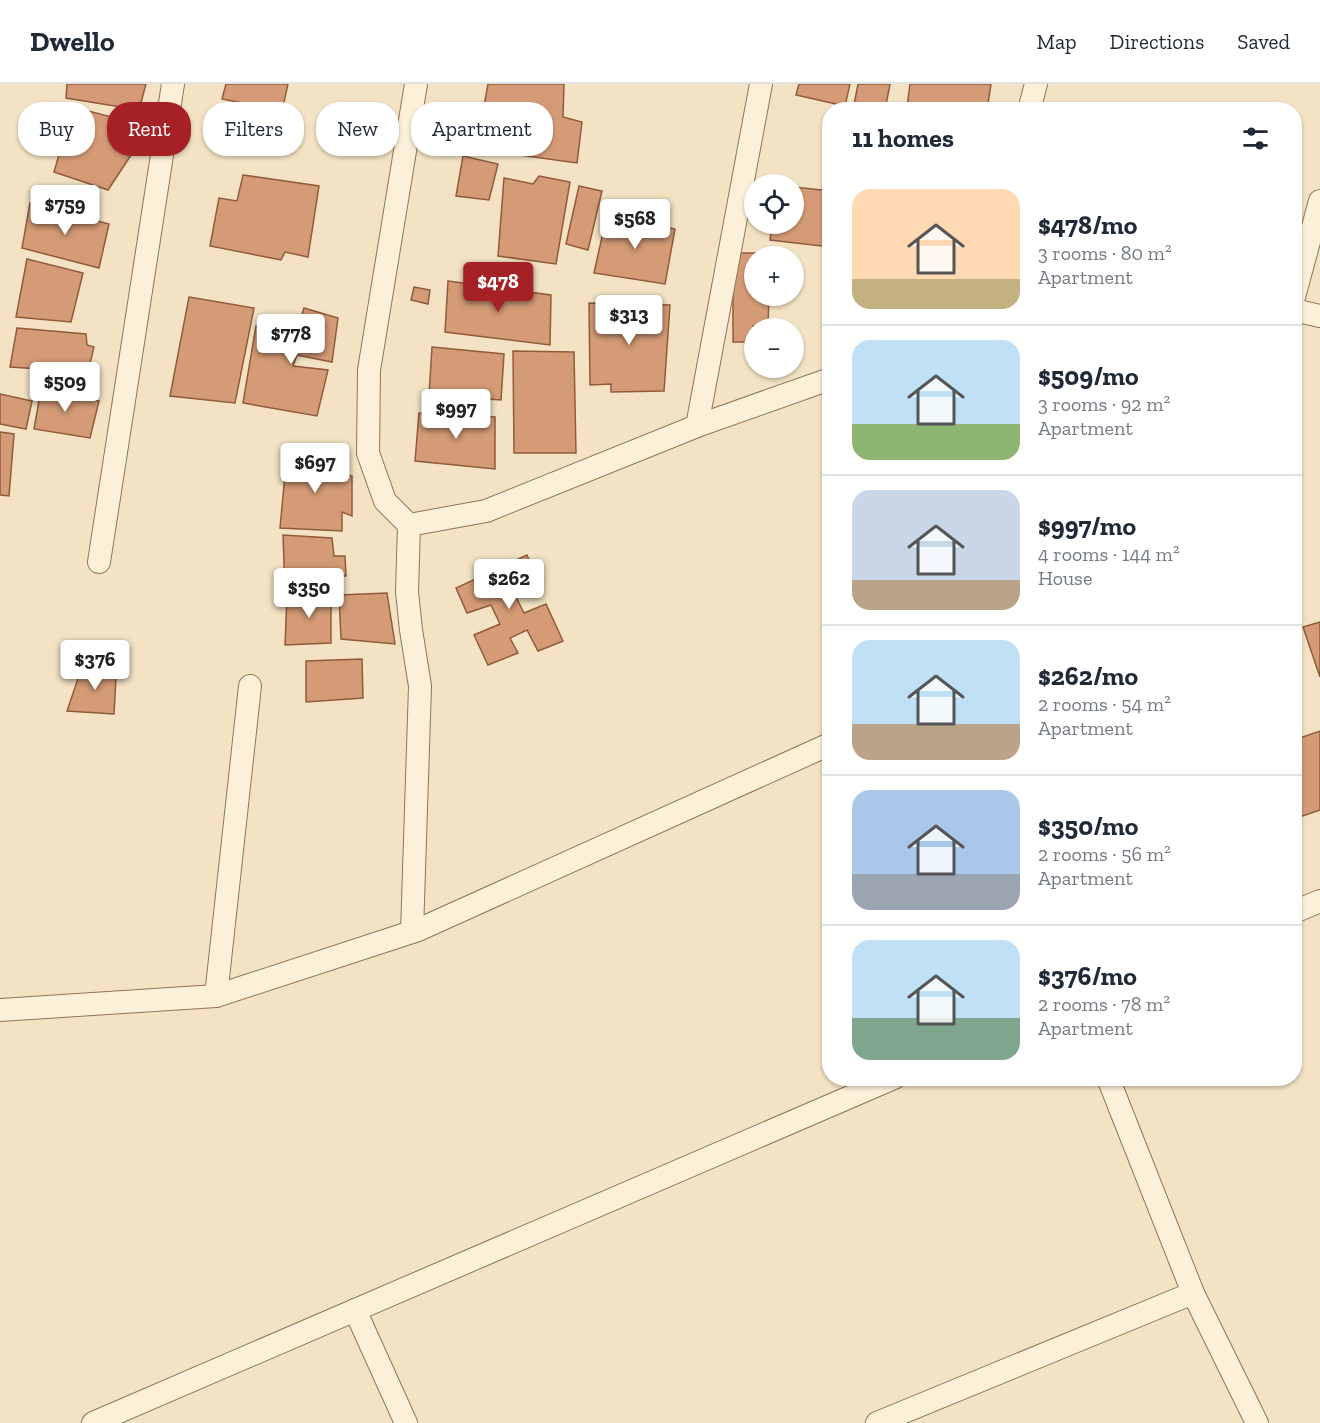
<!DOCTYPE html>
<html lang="en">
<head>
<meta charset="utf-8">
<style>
  body { margin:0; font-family:"Zilla Slab",serif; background:#f6f6f7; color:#1f2937; height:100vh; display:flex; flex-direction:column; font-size:22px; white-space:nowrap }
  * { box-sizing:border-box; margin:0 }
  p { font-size:20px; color:#747a83 }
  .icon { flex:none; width:33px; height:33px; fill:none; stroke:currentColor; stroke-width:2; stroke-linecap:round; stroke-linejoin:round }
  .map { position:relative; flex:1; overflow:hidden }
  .side { position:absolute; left:822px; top:18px; width:480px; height:984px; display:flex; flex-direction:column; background:#fff; border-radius:24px; box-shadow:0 2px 4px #0004 }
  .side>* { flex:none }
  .banner { position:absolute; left:18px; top:18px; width:570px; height:54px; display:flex; gap:12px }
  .controls { position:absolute; left:744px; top:90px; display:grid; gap:12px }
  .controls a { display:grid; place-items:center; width:60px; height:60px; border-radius:50%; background:#fff; box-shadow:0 2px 4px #0004; font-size:30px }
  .price { position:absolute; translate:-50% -51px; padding:0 14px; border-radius:6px; background:#fff; color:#222; font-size:20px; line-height:39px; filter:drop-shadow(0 2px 3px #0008) }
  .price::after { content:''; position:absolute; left:50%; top:36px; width:18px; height:14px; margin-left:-9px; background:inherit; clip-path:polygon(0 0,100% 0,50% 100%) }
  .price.current { background:#a52126; color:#fff }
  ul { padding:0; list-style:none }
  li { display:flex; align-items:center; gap:18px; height:150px; padding:0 30px }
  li+li { border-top:2px solid #e0e1e3 }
  li span { display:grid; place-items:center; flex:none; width:168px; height:120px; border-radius:18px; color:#555 }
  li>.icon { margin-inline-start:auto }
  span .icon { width:72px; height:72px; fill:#fffc; stroke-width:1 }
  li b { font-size:26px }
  h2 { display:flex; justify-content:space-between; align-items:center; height:72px; padding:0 30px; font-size:26px }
  .tag { padding:0 21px; border-radius:24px; background:#fff; box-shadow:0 2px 4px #0004; font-size:21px; line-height:54px }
  .tag.current { background:#a52126; color:#fff }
  header { display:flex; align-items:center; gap:36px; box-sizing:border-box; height:84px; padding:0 30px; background:#fff; border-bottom:2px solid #e0e1e3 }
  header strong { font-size:28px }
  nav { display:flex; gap:33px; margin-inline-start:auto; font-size:21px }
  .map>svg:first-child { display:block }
</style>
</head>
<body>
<header>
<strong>Dwello</strong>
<nav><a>Map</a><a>Directions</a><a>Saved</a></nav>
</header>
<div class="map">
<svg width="1320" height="1339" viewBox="0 0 1320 1339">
  <rect width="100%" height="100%" fill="#f3e3c4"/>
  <g fill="#d59b76" stroke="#915b3b" stroke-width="1.5">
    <path d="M 67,0 L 146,0 L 139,26 L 66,14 Z"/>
    <path d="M 226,0 L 288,0 L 282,27 L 222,15 Z"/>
    <path d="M 488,0 L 564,0 L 563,33 L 582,38 L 577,79 L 476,65 Z"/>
    <path d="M 799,0 L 850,0 L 845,22 L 796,11 Z"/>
    <path d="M 858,0 L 890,0 L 885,26 L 853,26 Z"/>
    <path d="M 910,0 L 991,0 L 987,26 L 922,26 L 907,23 Z"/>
    <path d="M 73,23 L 127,37 L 133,68 L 108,106 L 54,88 Z"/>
    <path d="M 463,72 L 498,80 L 489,116 L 456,112 Z"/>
    <path d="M 243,91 L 319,102 L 308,173 L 285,168 L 281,176 L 210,162 L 219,114 L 237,117 Z"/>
    <path d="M 539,92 L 570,98 L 556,180 L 498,172 L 504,94 L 533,100 Z"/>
    <path d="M 579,102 L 602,107 L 588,166 L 566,160 Z"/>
    <path d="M 794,103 L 830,107 L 830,163 L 770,156 L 772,140 L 794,140 Z"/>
    <path d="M 30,119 L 109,140 L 99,184 L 22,164 Z"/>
    <path d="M 607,130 L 675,145 L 665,200 L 594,189 Z"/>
    <path d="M 733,169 L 769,169 L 769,172 L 754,172 L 754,212 L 769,212 L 768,242 L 753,242 L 753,258 L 733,258 Z"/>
    <path d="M 27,175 L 83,189 L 71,238 L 16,233 Z"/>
    <path d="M 448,197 L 551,211 L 550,261 L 445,248 Z"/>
    <path d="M 414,203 L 430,206 L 428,220 L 411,216 Z"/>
    <path d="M 189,213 L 254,224 L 235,319 L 170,312 Z"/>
    <path d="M 589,219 L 670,221 L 664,307 L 611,308 L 611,300 L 590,301 Z"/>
    <path d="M 304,224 L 338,234 L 332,278 L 297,271 L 293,282 L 328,286 L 317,332 L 243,319 L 256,242 L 297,247 Z"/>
    <path d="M 17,244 L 86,250 L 87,261 L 94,263 L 88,288 L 10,283 Z"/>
    <path d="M 432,263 L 504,270 L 501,316 L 429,311 Z"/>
    <path d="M 513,267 L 574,268 L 576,369 L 514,369 Z"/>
    <path d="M 42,300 L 99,317 L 90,354 L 34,345 Z"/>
    <path d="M 0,310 L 32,317 L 26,345 L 0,340 Z"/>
    <path d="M 419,329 L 495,333 L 495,385 L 415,377 Z"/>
    <path d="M 0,348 L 14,350 L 9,412 L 0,411 Z"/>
    <path d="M 287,369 L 340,374 L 340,389 L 352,392 L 352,432 L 342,428 L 342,447 L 280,444 Z"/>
    <path d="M 283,451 L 332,454 L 334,472 L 345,472 L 346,492 L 331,492 L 331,503 L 285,506 Z"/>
    <path d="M 527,471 L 539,501 L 515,511 L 524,529 L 546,520 L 563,557 L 538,567 L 527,546 L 510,554 L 518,569 L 488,581 L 474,551 L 500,540 L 491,521 L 467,529 L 456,504 Z"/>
    <path d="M 331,508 L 331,559 L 285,561 L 287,511 Z"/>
    <path d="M 387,509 L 395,560 L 341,555 L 339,511 Z"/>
    <path d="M 1320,538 L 1320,593 L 1303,543 Z"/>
    <path d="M 362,575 L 363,614 L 306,618 L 306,577 Z"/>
    <path d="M 99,579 L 110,581 L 116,594 L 114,630 L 67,627 L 82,583 L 96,586 Z"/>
    <path d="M 1320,647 L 1320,726 L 1294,735 L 1294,656 Z"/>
  </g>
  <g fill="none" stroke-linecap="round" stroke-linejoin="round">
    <defs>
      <g id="street">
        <path d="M 416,0 L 369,286 L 368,369 L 385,417 L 409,441 L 486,427 L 697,342 L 830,295"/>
        <path d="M 1029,26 L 1036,0"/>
        <path d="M 1294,213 L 1320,117"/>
        <path d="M 1294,226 L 1320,232"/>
        <path d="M 697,342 L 761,0"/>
        <path d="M 409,441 L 407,508 L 411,546 L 420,602 L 412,848"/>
        <path d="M 99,478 L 173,0"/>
        <path d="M 1294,828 L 1320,817"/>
        <path d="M 216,912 L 250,602"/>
        <path d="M 0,926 L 216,912 L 418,846 L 830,660"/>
        <path d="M 1108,994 L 1193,1209 L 1257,1339"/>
        <path d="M 355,1226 L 406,1339"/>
        <path d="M 93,1339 L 894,994"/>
        <path d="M 877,1339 L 1193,1209"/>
      </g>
    </defs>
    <use href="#street" stroke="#907458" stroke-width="24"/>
    <use href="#street" stroke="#fcf0d8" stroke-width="22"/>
  </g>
</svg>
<div class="controls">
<a><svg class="icon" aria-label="locate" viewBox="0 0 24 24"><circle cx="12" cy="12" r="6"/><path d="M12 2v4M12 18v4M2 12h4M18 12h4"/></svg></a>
<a>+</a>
<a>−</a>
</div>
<b class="price" style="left:65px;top:152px">$759</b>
<b class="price" style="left:635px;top:166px">$568</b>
<b class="price current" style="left:498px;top:229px">$478</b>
<b class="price" style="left:629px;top:262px">$313</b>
<b class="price" style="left:291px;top:281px">$778</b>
<b class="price" style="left:65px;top:329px">$509</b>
<b class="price" style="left:456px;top:356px">$997</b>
<b class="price" style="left:315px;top:410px">$697</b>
<b class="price" style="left:509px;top:526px">$262</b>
<b class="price" style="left:309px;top:535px">$350</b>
<b class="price" style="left:95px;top:607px">$376</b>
<div class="banner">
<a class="tag">Buy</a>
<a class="tag current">Rent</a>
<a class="tag">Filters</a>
<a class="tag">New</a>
<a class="tag">Apartment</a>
</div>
<section class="side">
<h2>11 homes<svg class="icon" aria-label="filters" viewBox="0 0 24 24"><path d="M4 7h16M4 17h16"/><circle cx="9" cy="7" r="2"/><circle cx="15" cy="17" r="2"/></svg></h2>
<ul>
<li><span style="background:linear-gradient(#ffd9b3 75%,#c2b280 0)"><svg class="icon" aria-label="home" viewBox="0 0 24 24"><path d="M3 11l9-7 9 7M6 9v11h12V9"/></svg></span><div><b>$478/mo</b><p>3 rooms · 80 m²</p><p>Apartment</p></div></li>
<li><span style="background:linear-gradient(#bfe0f5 70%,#8fb573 0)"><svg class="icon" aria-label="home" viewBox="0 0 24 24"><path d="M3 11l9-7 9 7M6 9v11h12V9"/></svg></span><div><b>$509/mo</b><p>3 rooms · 92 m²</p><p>Apartment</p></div></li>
<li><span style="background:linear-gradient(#c9d6e8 75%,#b9a48a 0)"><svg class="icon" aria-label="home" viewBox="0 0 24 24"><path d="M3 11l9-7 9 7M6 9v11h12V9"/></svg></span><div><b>$997/mo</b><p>4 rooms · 144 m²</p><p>House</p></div></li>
<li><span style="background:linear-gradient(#bfe0f5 70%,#b9a48a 0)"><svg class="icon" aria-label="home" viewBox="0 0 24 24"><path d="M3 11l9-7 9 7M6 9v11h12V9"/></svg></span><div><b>$262/mo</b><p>2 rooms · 54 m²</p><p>Apartment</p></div></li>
<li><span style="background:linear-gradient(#a9c7e8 70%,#9aa5b1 0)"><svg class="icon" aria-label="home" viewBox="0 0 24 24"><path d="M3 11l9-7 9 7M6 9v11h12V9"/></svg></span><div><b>$350/mo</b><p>2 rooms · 56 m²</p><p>Apartment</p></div></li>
<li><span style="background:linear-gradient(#bfe0f5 65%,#7fa58c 0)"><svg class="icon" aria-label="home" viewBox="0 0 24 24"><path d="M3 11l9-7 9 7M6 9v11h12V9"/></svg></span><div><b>$376/mo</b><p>2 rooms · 78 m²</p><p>Apartment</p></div></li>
</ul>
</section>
</div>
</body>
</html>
